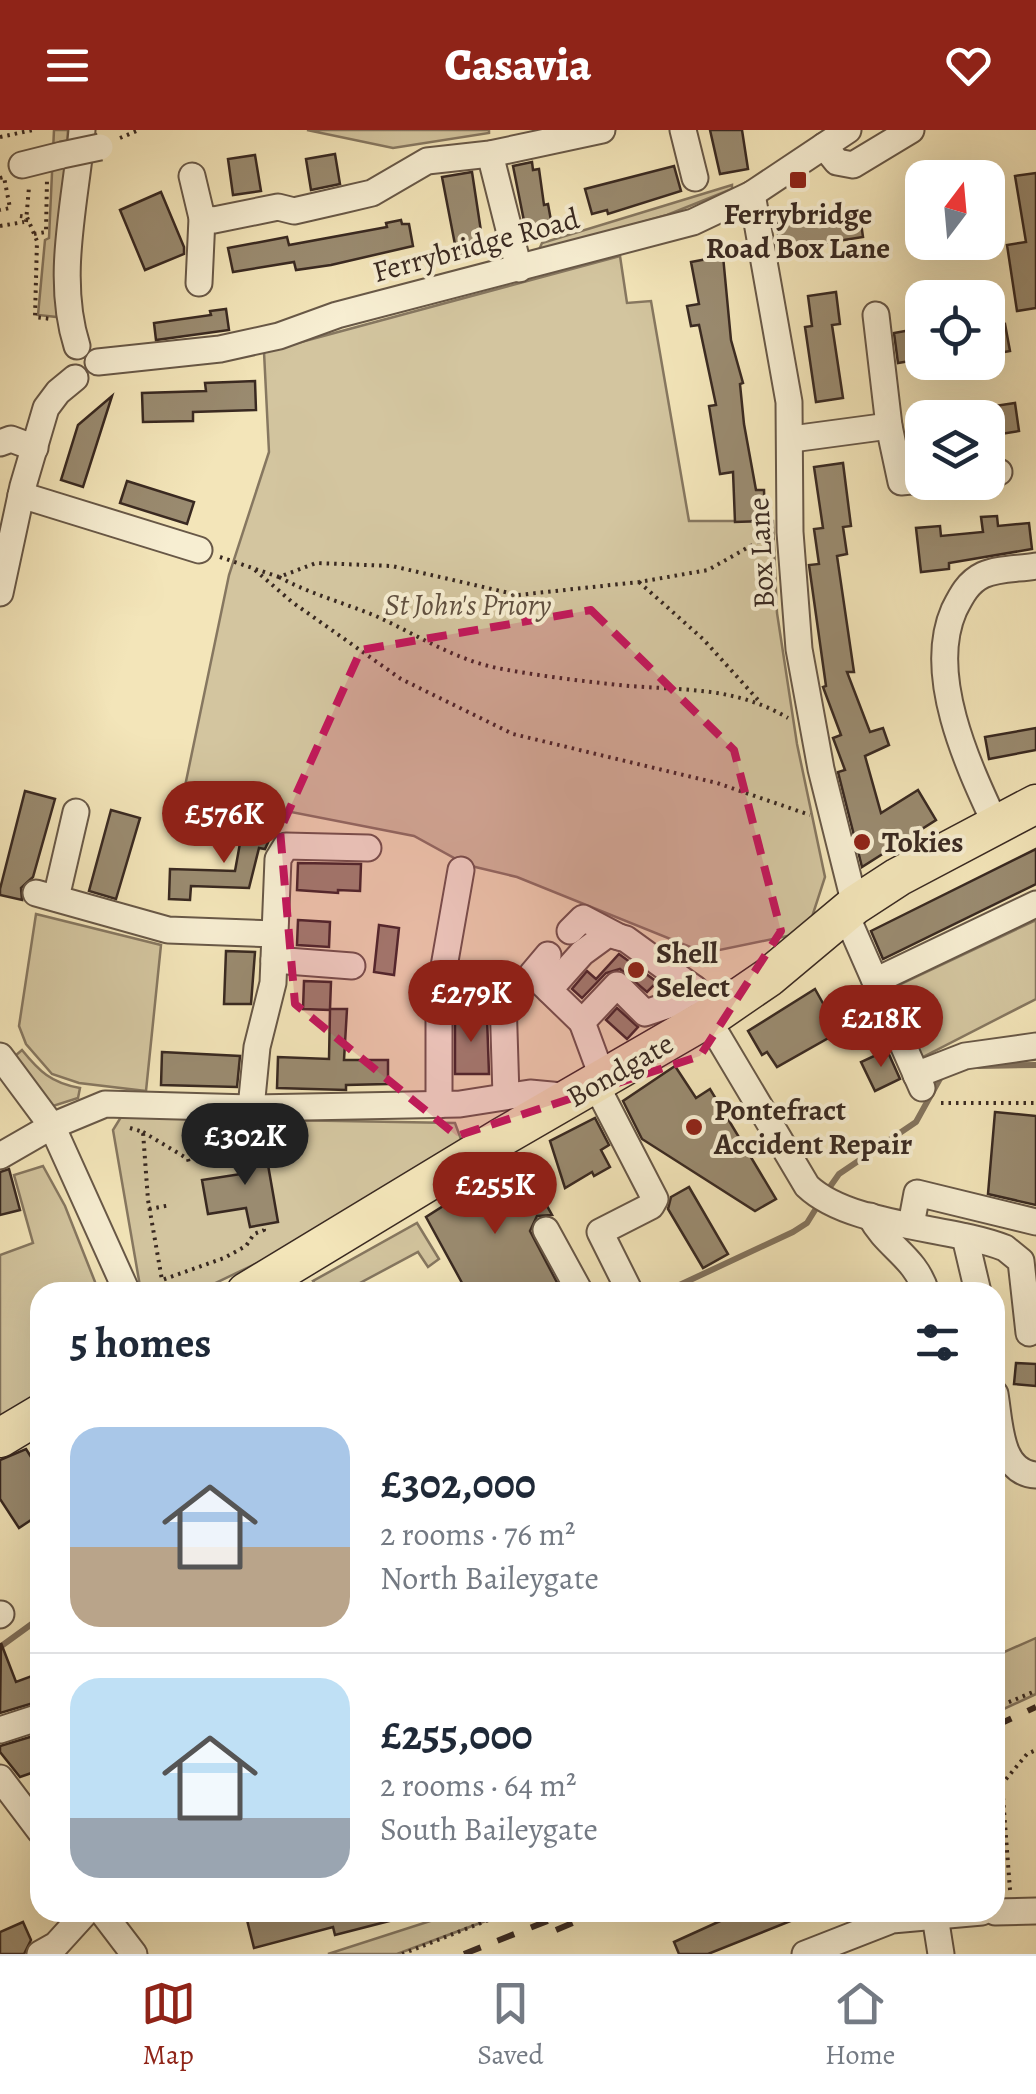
<!DOCTYPE html>
<html lang="en">
<head>
<meta charset="utf-8">
<style>
  body { margin:0; font-family:Alegreya,serif; background:#f2f2f3; color:#1f2937; height:100vh; display:flex; flex-direction:column; font-size:38px; white-space:nowrap }
  * { box-sizing:border-box; margin:0 }
  p { font-size:32px; color:#747a83 }
  .icon { flex:none; width:55px; height:55px; fill:none; stroke:currentColor; stroke-width:2; stroke-linecap:round; stroke-linejoin:round }
  .map { position:relative; flex:1; overflow:hidden }
  .panel { position:absolute; left:30px; top:1152px; width:975px; height:640px; display:flex; flex-direction:column; background:#fff; border-radius:30px; box-shadow:0 10px 40px #0002 }
  .panel>* { flex:none }
  .needle { width:65px; rotate:16deg }
  .controls { position:absolute; left:905px; top:30px; display:grid; gap:20px }
  .controls a { display:grid; place-items:center; width:100px; height:100px; border-radius:20px; background:#fff; box-shadow:0 10px 40px #0002; font-size:50px }
  .price { position:absolute; translate:-50% -85px; padding:0 22px; border-radius:35px; background:#8f2418; color:#fff; font-size:32px; line-height:65px; filter:drop-shadow(0 2px 5px #0008) }
  .price::after { content:''; position:absolute; left:50%; top:60px; width:30px; height:22px; margin-left:-15px; background:inherit; clip-path:polygon(0 0,100% 0,50% 100%) }
  .price.current { background:#222; color:#fff }
  ul { padding:0; list-style:none }
  li { display:flex; align-items:center; gap:30px; height:250px; padding:0 40px }
  li+li { border-top:2px solid #e0e1e3 }
  li span { display:grid; place-items:center; flex:none; width:280px; height:200px; border-radius:30px; color:#555 }
  li>.icon { margin-inline-start:auto }
  span .icon { width:120px; height:120px; fill:#fffc; stroke-width:1 }
  li b { font-size:42px }
  h2 { display:flex; justify-content:space-between; align-items:center; height:120px; padding:0 40px; font-size:42px }
  header { display:flex; justify-content:space-between; align-items:center; height:130px; padding:0 40px; background:#8f2418; color:#fff; font-size:45px; font-weight:800 }
  .menu { display:flex; justify-content:space-around; align-items:center; height:140px; border-top:2px solid #e0e1e3; background:#fff; font-size:28px; color:#747a83 }
  .menu a { display:grid; justify-items:center; gap:5px }
  .menu .current { color:#8f2418 }
  .map>svg:first-child { display:block }
</style>
</head>
<body>
<header><svg class="icon" aria-label="menu" viewBox="0 0 24 24"><path d="M4 6h16M4 12h16M4 18h16"/></svg>Casavia<svg class="icon" aria-label="heart" viewBox="0 0 24 24"><path d="M12 20l-8-8c-3-5 5-10 8-4 3-6 11-1 8 4z"/></svg></header>
<div class="map">
<svg width="1036" height="1824" viewBox="0 0 1036 1824">
  <rect width="100%" height="100%" fill="#f3e5b9"/>
  <filter id="stains"><feTurbulence type="fractalNoise" baseFrequency=".002" numOctaves="4"/><feColorMatrix values="0 0 0 0 .2 0 0 0 0 .09 0 0 0 0 .02 0 0 0 .5 -.17"/></filter>
  <radialGradient id="worn" r=".72"><stop offset=".6" stop-color="#630" stop-opacity="0"/><stop offset="1" stop-color="#630" stop-opacity=".3"/></radialGradient>
  <g fill="#d3c59f" stroke="#867760" stroke-width="2.5">
    <path d="M 54,0 L 68,0 L 57,187 L 38,185 L 45,110 L 49,108 Z"/>
    <path d="M 307,0 L 489,0 L 489,3 L 393,18 Z"/>
    <path d="M 732,55 L 732,59 L 667,85 L 538,122 L 542,113 Z"/>
    <path d="M 620,126 L 627,173 L 651,171 L 689,391 L 773,391 L 777,483 L 797,614 L 825,747 L 811,790 L 797,804 L 705,823 L 517,747 L 467,735 L 414,706 L 184,661 L 229,445 L 269,322 L 264,222 Z"/>
    <path d="M 36,784 L 161,815 L 146,961 L 79,953 L 52,944 L 26,914 L 19,896 Z"/>
    <path d="M 1036,790 L 1036,869 L 917,930 L 888,860 Z"/>
    <path d="M 22,920 C 39,941 51,953 80,958 L 78,968 L 53,976 L 47,974 L 9,931 Z"/>
    <path d="M 121,987 L 455,993 L 462,1012 L 307,1109 L 197,1162 L 141,1162 L 113,1000 Z"/>
    <path d="M 43,1036 L 65,1076 L 99,1162 L 40,1162 L 40,1263 L 0,1287 L 0,1125 L 33,1113 L 14,1045 Z"/>
    <path d="M 417,1093 L 439,1129 L 428,1137 L 418,1122 L 343,1162 L 321,1162 L 313,1151 Z"/>
    <path d="M 1036,1508 L 1036,1564 L 995,1583 L 995,1526 Z"/>
    <path d="M 455,1783 L 507,1783 L 397,1824 L 328,1824 Z"/>
  </g>
  <g fill="none" stroke-linecap="round" stroke-linejoin="round">
    <g stroke="#83735d" stroke-width="6">
      <path d="M 979,936 L 1036,935"/>
      <path d="M 827,1061 L 839,1044 L 916,992 L 942,945"/>
      <path d="M 673,1158 L 793,1102 L 807,1093 L 820,1072"/>
      <path d="M 0,1517 L 40,1488"/>
    </g>
  </g>
  <g fill="#9a8b70" stroke="#392921" stroke-width="2.5">
    <path d="M 710,0 L 742,0 L 748,39 L 720,44 Z"/>
    <path d="M 335,24 L 340,54 L 311,60 L 306,29 Z"/>
    <path d="M 255,25 L 261,61 L 233,65 L 228,29 Z"/>
    <path d="M 532,32 L 533,40 L 539,39 L 544,75 L 548,74 L 552,96 L 526,101 L 513,36 Z"/>
    <path d="M 674,36 L 681,61 L 608,84 L 607,80 L 592,84 L 585,59 Z"/>
    <path d="M 472,42 L 484,121 L 457,125 L 442,47 Z"/>
    <path d="M 1036,43 L 1036,178 L 1017,181 L 1007,115 L 1026,112 L 1015,46 Z"/>
    <path d="M 161,62 L 184,117 L 184,124 L 145,140 L 120,80 Z"/>
    <path d="M 859,79 L 863,107 L 781,120 L 776,93 Z"/>
    <path d="M 401,90 L 402,94 L 409,94 L 413,116 L 331,135 L 296,140 L 294,132 L 233,142 L 228,118 L 287,107 L 289,115 L 387,97 L 386,93 Z"/>
    <path d="M 723,126 L 731,210 L 743,253 L 740,254 L 744,294 L 756,360 L 764,360 L 765,391 L 735,392 L 733,342 L 720,344 L 709,276 L 716,275 L 699,195 L 691,196 L 687,176 L 699,174 L 691,132 Z"/>
    <path d="M 836,162 L 840,194 L 832,195 L 843,268 L 816,272 L 805,197 L 812,196 L 808,166 Z"/>
    <path d="M 226,179 L 229,200 L 156,210 L 154,193 L 211,185 L 210,181 Z"/>
    <path d="M 1005,194 L 1010,221 L 988,225 L 988,196 Z"/>
    <path d="M 922,198 L 922,229 L 898,233 L 894,203 Z"/>
    <path d="M 255,251 L 256,280 L 193,282 L 193,291 L 143,292 L 142,263 L 206,261 L 205,253 Z"/>
    <path d="M 112,266 L 83,357 L 61,350 L 78,295 Z"/>
    <path d="M 1015,273 L 1019,301 L 988,306 L 988,277 Z"/>
    <path d="M 843,333 L 851,396 L 843,397 L 847,424 L 837,426 L 854,542 L 847,542 L 870,602 L 883,598 L 889,615 L 865,626 L 881,683 L 918,660 L 936,690 L 862,737 L 838,642 L 845,640 L 833,608 L 841,605 L 823,557 L 826,556 L 809,435 L 819,434 L 814,399 L 823,398 L 814,337 Z"/>
    <path d="M 127,351 L 194,372 L 187,394 L 120,373 Z"/>
    <path d="M 997,386 L 998,396 L 1029,393 L 1032,419 L 949,433 L 949,439 L 921,442 L 916,398 L 940,396 L 941,406 L 983,402 L 981,387 Z"/>
    <path d="M 1036,598 L 1036,620 L 989,629 L 985,607 Z"/>
    <path d="M 25,661 L 55,669 L 33,747 L 21,758 L 22,770 L 0,765 L 0,759 Z"/>
    <path d="M 111,680 L 140,688 L 116,769 L 89,761 Z"/>
    <path d="M 244,691 L 274,699 L 265,719 L 259,718 L 249,758 L 191,756 L 190,770 L 169,769 L 170,739 L 235,741 Z"/>
    <path d="M 1036,719 L 1036,754 L 883,829 L 871,801 Z"/>
    <path d="M 298,733 L 361,734 L 360,761 L 338,760 L 338,763 L 297,760 Z"/>
    <path d="M 298,790 L 330,792 L 329,817 L 297,815 Z"/>
    <path d="M 379,795 L 399,798 L 394,845 L 374,842 Z"/>
    <path d="M 226,821 L 255,822 L 251,874 L 224,874 Z"/>
    <path d="M 619,824 L 657,852 L 647,862 L 620,839 L 606,843 L 582,868 L 572,859 L 587,841 L 596,849 Z"/>
    <path d="M 304,851 L 331,852 L 330,879 L 347,879 L 344,930 L 388,930 L 388,954 L 346,955 L 346,960 L 277,958 L 278,927 L 329,929 L 330,880 L 303,879 Z"/>
    <path d="M 815,859 L 839,902 L 777,937 L 767,922 L 762,925 L 748,901 Z"/>
    <path d="M 617,878 L 638,897 L 627,909 L 606,890 Z"/>
    <path d="M 455,882 L 467,883 L 467,887 L 487,887 L 489,944 L 455,944 Z"/>
    <path d="M 887,920 L 900,949 L 875,961 L 861,932 Z"/>
    <path d="M 162,922 L 240,926 L 237,957 L 161,955 Z"/>
    <path d="M 675,936 L 696,968 L 710,959 L 776,1069 L 755,1081 L 642,1009 L 623,971 Z"/>
    <path d="M 995,982 L 1036,986 L 1036,1075 L 988,1064 Z"/>
    <path d="M 595,988 L 609,1015 L 601,1020 L 610,1037 L 594,1046 L 592,1042 L 565,1058 L 550,1011 Z"/>
    <path d="M 264,1012 L 278,1092 L 250,1097 L 246,1078 L 208,1084 L 202,1050 L 241,1044 L 236,1016 Z"/>
    <path d="M 506,1036 L 518,1059 L 533,1051 L 552,1085 L 537,1086 L 530,1101 L 562,1162 L 467,1162 L 426,1087 Z"/>
    <path d="M 9,1039 L 20,1080 L 0,1085 L 0,1042 Z"/>
    <path d="M 689,1057 L 728,1124 L 703,1138 L 668,1079 L 671,1067 Z"/>
    <path d="M 1016,1233 L 1036,1234 L 1036,1256 L 1014,1254 Z"/>
    <path d="M 26,1319 L 40,1341 L 40,1384 L 19,1398 L 0,1369 L 0,1330 Z"/>
    <path d="M 1,1513 L 16,1552 L 40,1543 L 40,1571 L 0,1583 Z"/>
    <path d="M 40,1604 L 40,1640 L 20,1647 L 0,1622 L 0,1616 Z"/>
    <path d="M 245,1782 L 400,1782 L 401,1788 L 335,1805 L 333,1797 L 254,1818 Z"/>
    <path d="M 740,1782 L 813,1782 L 708,1824 L 679,1824 L 674,1812 Z"/>
    <path d="M 23,1792 L 31,1810 L 24,1824 L 0,1824 L 0,1802 Z"/>
  </g>
  <g fill="none" stroke-linecap="round" stroke-linejoin="round">
    <defs>
      <g id="minor">
        <path d="M 683,0 L 695,48"/>
        <path d="M 824,16 L 837,32 L 853,35 L 911,0"/>
        <path d="M 490,24 L 519,139"/>
        <path d="M 22,35 L 62,25"/>
        <path d="M 192,46 L 202,88 L 199,153"/>
        <path d="M 752,64 L 789,272 L 790,402 L 799,519 L 821,639 L 855,775"/>
        <path d="M 202,88 L 214,90 L 278,77 L 294,81 L 342,70 L 372,63 L 427,31 L 490,24 L 602,0"/>
        <path d="M 876,185 L 889,296 L 901,352 L 922,350"/>
        <path d="M 77,216 C 55,147 76,71 82,0"/>
        <path d="M 98,232 L 220,219 L 279,206 L 337,185 L 693,92 L 752,64 L 848,0"/>
        <path d="M 792,309 L 889,296"/>
        <path d="M 0,313 L 11,309 L 35,318"/>
        <path d="M 988,343 L 999,342"/>
        <path d="M 21,365 L 199,420"/>
        <path d="M 0,463 L 23,356 L 46,278 L 58,262 L 75,248"/>
        <path d="M 995,693 C 967,633 926,544 954,480 C 961,466 968,452 983,445 C 998,438 1020,439 1036,436"/>
        <path d="M 36,763 L 168,800 L 275,804"/>
        <path d="M 56,768 L 76,682"/>
        <path d="M 846,785 L 922,958"/>
        <path d="M 570,801 L 583,788 L 619,807"/>
        <path d="M 548,825 L 532,844 L 549,860"/>
        <path d="M 274,830 L 352,836"/>
        <path d="M 875,851 L 1036,774"/>
        <path d="M 439,865 L 503,868 L 506,966"/>
        <path d="M 707,888 L 807,1056 C 850,1097 949,1096 1005,1118 L 1021,1131 L 1029,1203"/>
        <path d="M 582,892 L 549,860 L 582,823 L 608,804 L 626,809 L 695,859"/>
        <path d="M 0,926 L 52,996 L 127,1162"/>
        <path d="M 916,945 L 965,926 L 1036,916"/>
        <path d="M 603,949 L 582,892 L 617,855 L 645,883 L 669,875 L 695,859 L 718,882"/>
        <path d="M 596,955 L 655,1069 L 651,1076 L 600,1102 L 630,1162"/>
        <path d="M 439,975 L 439,865 L 461,740"/>
        <path d="M 251,978 L 257,917 L 273,853 L 278,729 L 286,716 L 368,718"/>
        <path d="M 0,1026 L 52,996 L 105,974 L 251,978 L 460,974 L 530,963 L 573,967"/>
        <path d="M 870,1086 C 887,1118 915,1126 926,1162"/>
        <path d="M 911,1095 L 917,1063 L 1036,1092"/>
        <path d="M 546,1100 L 580,1162"/>
        <path d="M 965,1107 L 978,1162"/>
        <path d="M 995,1264 C 1000,1292 999,1343 1036,1345"/>
        <path d="M 0,1485 L 1,1484"/>
        <path d="M 0,1600 L 40,1587"/>
        <path d="M 0,1648 L 40,1701"/>
        <path d="M 102,1782 L 134,1824"/>
        <path d="M 995,1782 L 1036,1781"/>
        <path d="M 935,1786 L 941,1824"/>
        <path d="M 40,1824 L 56,1815 L 86,1782"/>
        <path d="M 805,1824 L 892,1790 L 982,1782"/>
      </g>
      <g id="highway">
        <path d="M 246,1162 L 502,1007 L 718,882 L 769,847 L 855,775 L 898,747 L 1036,674"/>
        <path d="M 0,1308 L 40,1284"/>
      </g>
    </defs>
    <use href="#minor" stroke="#685847" stroke-width="29"/>
    <use href="#highway" stroke="#392921" stroke-width="41"/>
    <g stroke="#392921" stroke-width="4" stroke-dasharray="2.5 5" stroke-linecap="butt">
      <path d="M 0,7 L 33,0"/>
      <path d="M 120,8 L 139,0"/>
      <path d="M 0,48 L 4,47 L 10,78 L 0,80"/>
      <path d="M 20,86 L 27,87 L 37,111 L 35,187 L 51,189"/>
      <path d="M 26,92 L 29,57"/>
      <path d="M 0,96 L 24,92"/>
      <path d="M 34,104 L 46,102 L 47,49"/>
      <path d="M 220,427 L 279,447 L 316,433 L 392,436 L 518,465 L 639,452 L 708,440 L 770,405"/>
      <path d="M 255,440 L 292,472 L 401,549 L 513,604 L 717,653 L 810,685"/>
      <path d="M 279,447 C 310,464 345,473 378,487 C 417,505 454,529 497,538 C 534,545 573,550 610,554 C 676,562 728,553 788,588"/>
      <path d="M 639,452 L 703,509 L 759,571"/>
      <path d="M 941,973 L 1036,973"/>
      <path d="M 130,998 L 143,1002 L 148,1070 L 162,1150 L 224,1128 L 246,1116 L 254,1104 L 264,1100 L 263,1094"/>
      <path d="M 143,1002 L 188,1029 L 189,1033"/>
      <path d="M 149,1079 L 171,1075"/>
      <path d="M 995,1578 L 1033,1562"/>
      <path d="M 1010,1760 L 1002,1654 L 1027,1624 L 1036,1620"/>
      <path d="M 402,1824 L 509,1782"/>
    </g>
    <use href="#minor" stroke="#f7eed2" stroke-width="25"/>
    <use href="#highway" stroke="#f3e5b9" stroke-width="38"/>
    <g stroke="#392921" stroke-width="6" stroke-dasharray="18 18" stroke-linecap="butt">
      <path d="M 995,1596 L 1036,1577"/>
      <path d="M 556,1800 L 598,1782"/>
      <path d="M 464,1824 L 570,1782"/>
    </g>
    <defs>
      <path id="minor-bridge" d="M 62,25 L 100,17"/>
    </defs>
    <use href="#minor-bridge" stroke="#685847" stroke-width="29" stroke-linecap="butt"/>
    <use href="#minor-bridge" stroke="#f7eed2" stroke-width="25"/>
  </g>
  <path fill="#c2185b" fill-opacity="0.2" stroke="#c2185b" stroke-width="8" stroke-dasharray="20 12" stroke-linejoin="round" d="M 591,480 L 734,620 L 781,801 L 700,926 L 457,1006 L 295,874 L 280,700 L 361,520 Z"/>
  <g fill="#8f2418" stroke="#f7eed2" stroke-width="4">
    <rect x="788" y="40" width="20" height="20" rx="5"/>
    <circle cx="862" cy="712" r="10"/>
    <circle cx="636" cy="840" r="10"/>
    <circle cx="694" cy="997" r="10"/>
  </g>
  <g text-anchor="middle" dominant-baseline="central" stroke-width="8" stroke-linejoin="round" paint-order="stroke">
    <g font-size="30" font-weight="bold" fill="#392921" stroke="#f7eed2" text-anchor="start">
      <text x="798" y="84" text-anchor="middle">Ferrybridge<tspan x="798" dy="34">Road Box Lane</tspan></text>
      <text x="882" y="712">Tokies</text>
      <text x="656" y="823">Shell<tspan x="656" dy="34">Select</tspan></text>
      <text x="714" y="980">Pontefract<tspan x="714" dy="34">Accident Repair</tspan></text>
    </g>
    <g font-size="30" fill="#392921" stroke="#f7eed2">
      <text transform="translate(476 115) rotate(-15)">Ferrybridge Road</text>
      <text transform="translate(761 423) rotate(-93)">Box Lane</text>
      <text transform="translate(620 940) rotate(-30)">Bondgate</text>
    </g>
    <g font-size="30" font-style="italic" fill="#605040" stroke="#f7eed2">
      <text x="468" y="475">St John's Priory</text>
    </g>
  </g>
  <rect width="100%" height="100%" filter="url(#stains)"/>
  <rect width="100%" height="100%" fill="url(#worn)"/>
</svg>
<div class="controls">
<a><svg class="needle" viewBox="-14 -14 28 28"><path d="M0-13l5 13h-10z" fill="#e53935"/><path d="M0 13l5-13h-10z" fill="#747a83"/></svg></a>
<a><svg class="icon" aria-label="locate" viewBox="0 0 24 24"><circle cx="12" cy="12" r="6"/><path d="M12 2v4M12 18v4M2 12h4M18 12h4"/></svg></a>
<a><svg class="icon" aria-label="layers" viewBox="0 0 24 24"><path d="M12 4l9 5-9 5-9-5zM3 14l9 5 9-5"/></svg></a>
</div>
<b class="price" style="left:224px;top:736px">£576K</b>
<b class="price" style="left:471px;top:915px">£279K</b>
<b class="price" style="left:881px;top:940px">£218K</b>
<b class="price current" style="left:245px;top:1058px">£302K</b>
<b class="price" style="left:495px;top:1107px">£255K</b>
<section class="panel">
<h2>5 homes<svg class="icon" aria-label="filters" viewBox="0 0 24 24"><path d="M4 7h16M4 17h16"/><circle cx="9" cy="7" r="2"/><circle cx="15" cy="17" r="2"/></svg></h2>
<ul>
<li><span style="background:linear-gradient(#a9c7e8 60%,#b9a48a 0)"><svg class="icon" aria-label="home" viewBox="0 0 24 24"><path d="M3 11l9-7 9 7M6 9v11h12V9"/></svg></span><div><b>£302,000</b><p>2 rooms · 76 m²</p><p>North Baileygate</p></div></li>
<li><span style="background:linear-gradient(#bfe0f5 70%,#9aa5b1 0)"><svg class="icon" aria-label="home" viewBox="0 0 24 24"><path d="M3 11l9-7 9 7M6 9v11h12V9"/></svg></span><div><b>£255,000</b><p>2 rooms · 64 m²</p><p>South Baileygate</p></div></li>
</ul>
</section>
</div>
<nav class="menu">
<a class="current"><svg class="icon" aria-label="map" viewBox="0 0 24 24"><path d="M3 6l6-2 6 2 6-2v14l-6 2-6-2-6 2zM9 4v14M15 6v14"/></svg>Map</a>
<a><svg class="icon" aria-label="saved" viewBox="0 0 24 24"><path d="M7 4h10v16l-5-4-5 4z"/></svg>Saved</a>
<a><svg class="icon" aria-label="home" viewBox="0 0 24 24"><path d="M3 11l9-7 9 7M6 9v11h12V9"/></svg>Home</a>
</nav>
</body>
</html>
